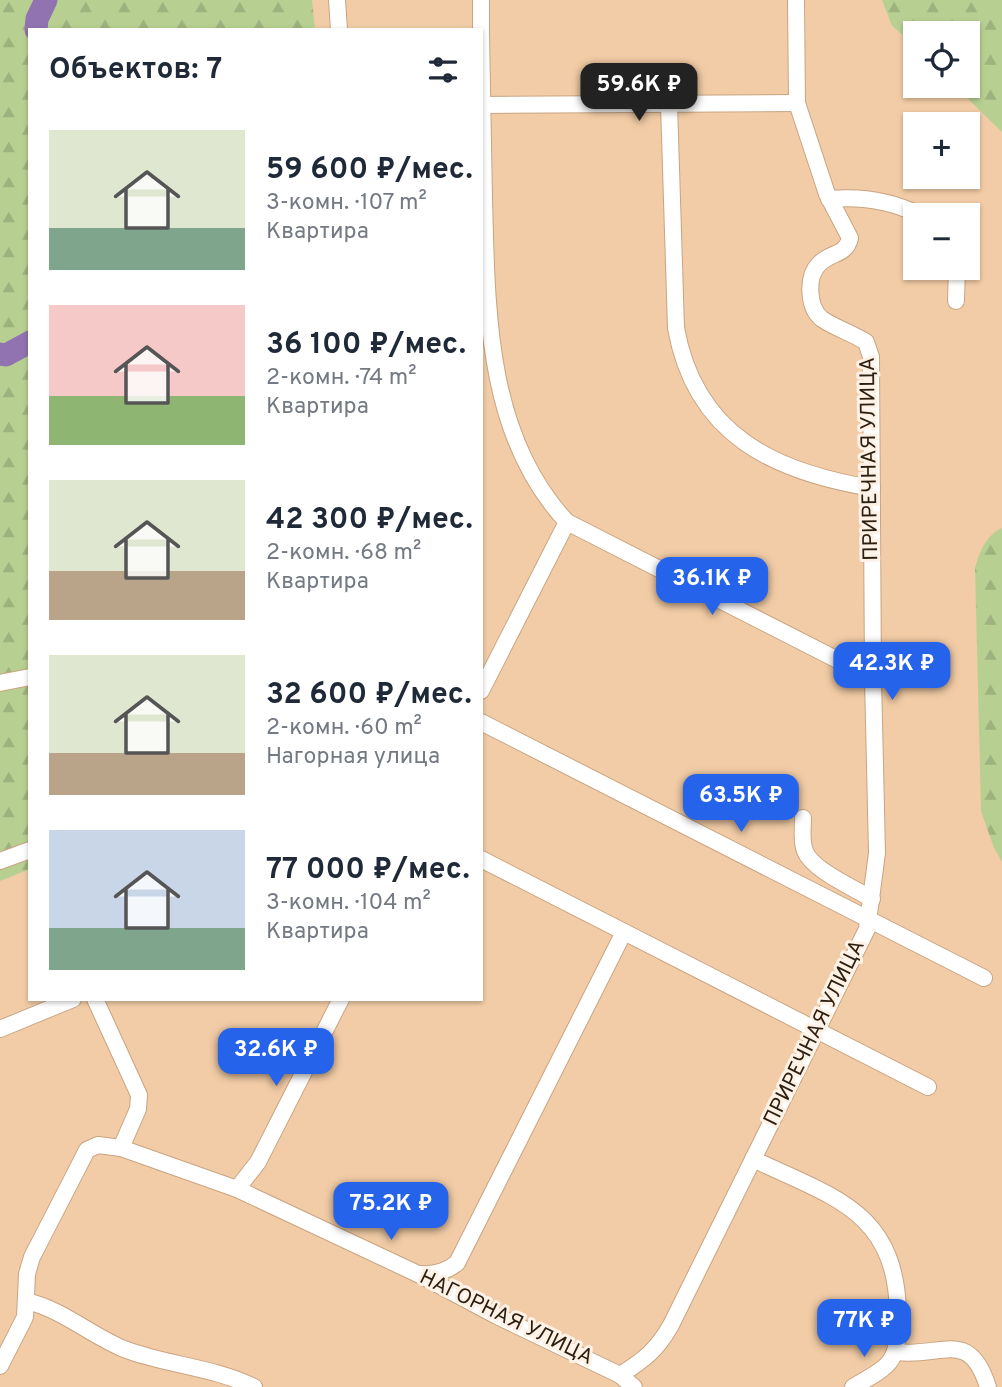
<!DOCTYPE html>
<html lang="ru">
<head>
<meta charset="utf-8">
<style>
  body { margin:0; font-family:Overpass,sans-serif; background:#f6f6f7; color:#1f2937; height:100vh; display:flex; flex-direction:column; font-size:26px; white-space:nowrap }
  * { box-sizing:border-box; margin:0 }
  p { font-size:23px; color:#747a83 }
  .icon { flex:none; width:38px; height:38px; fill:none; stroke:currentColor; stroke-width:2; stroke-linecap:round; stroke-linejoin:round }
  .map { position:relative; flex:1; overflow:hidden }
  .details { position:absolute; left:28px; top:28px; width:455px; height:973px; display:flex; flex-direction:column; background:#fff; border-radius:0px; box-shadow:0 2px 5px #0004 }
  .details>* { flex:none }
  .controls { position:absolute; left:903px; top:21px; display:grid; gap:14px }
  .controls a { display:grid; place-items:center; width:77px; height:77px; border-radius:0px; background:#fff; box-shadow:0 2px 5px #0004; font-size:35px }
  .price { position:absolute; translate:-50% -60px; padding:0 16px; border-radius:14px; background:#2563eb; color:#fff; font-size:23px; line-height:46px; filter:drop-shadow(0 2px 4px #0008) }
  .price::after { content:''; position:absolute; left:50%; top:42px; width:21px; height:16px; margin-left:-10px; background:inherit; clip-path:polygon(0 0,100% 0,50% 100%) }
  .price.current { background:#222; color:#fff }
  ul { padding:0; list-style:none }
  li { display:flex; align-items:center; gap:21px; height:175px; padding:0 21px }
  li span { display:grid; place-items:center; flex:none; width:196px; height:140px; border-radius:0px; color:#555 }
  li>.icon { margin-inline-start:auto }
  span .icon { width:84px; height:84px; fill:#fffc; stroke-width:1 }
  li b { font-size:30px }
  h2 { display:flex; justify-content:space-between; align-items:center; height:84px; padding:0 21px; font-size:30px }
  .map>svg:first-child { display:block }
</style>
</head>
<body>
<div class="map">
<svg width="1002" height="1387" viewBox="0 0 1002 1387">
  <defs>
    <pattern id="forest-firs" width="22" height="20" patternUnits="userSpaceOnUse" patternTransform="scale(1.75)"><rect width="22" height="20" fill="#b7d092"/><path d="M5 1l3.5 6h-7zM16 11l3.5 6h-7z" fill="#9eb27d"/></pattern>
  </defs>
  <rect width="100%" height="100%" fill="#f2cca6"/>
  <g fill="url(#forest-firs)">
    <path d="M 0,0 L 312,0 L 315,30 L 30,30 L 30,869 L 0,881 Z"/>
    <path d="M 882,0 L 1002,0 L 1002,132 L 969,100 L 961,86 L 968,86 L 968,33 L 915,33 L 915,45 L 892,26 Z"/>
    <path d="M 1002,528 L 1002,862 L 994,848 L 981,811 L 975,568 C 979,553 986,535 1002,528 Z"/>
  </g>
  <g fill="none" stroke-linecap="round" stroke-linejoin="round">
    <g stroke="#9273b1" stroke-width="23">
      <path d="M 36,30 L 37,19 L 46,0"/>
      <path d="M 0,354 L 6,355 L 30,342"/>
    </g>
    <defs>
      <g id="minor">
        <path d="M 337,0 L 339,30"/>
        <path d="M 481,0 L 481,30"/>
        <path d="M 481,33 C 482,88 483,143 484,199 C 487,310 486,436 567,522 L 873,678"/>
        <path d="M 669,104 L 676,328 C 695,435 774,472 872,488"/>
        <path d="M 481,105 L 797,103"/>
        <path d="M 829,199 C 861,196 892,201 920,215"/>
        <path d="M 956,301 L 957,268"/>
        <path d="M 0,683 L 30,677"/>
        <path d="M 481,691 L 567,522"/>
        <path d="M 481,722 L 984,978"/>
        <path d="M 803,818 C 803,827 801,842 805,851 C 812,870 854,888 872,899"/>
        <path d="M 481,859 L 928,1087"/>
        <path d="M 0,861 L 30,850"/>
        <path d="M 95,999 L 139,1095 L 138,1109 L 121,1148"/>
        <path d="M 0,1029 L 73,999"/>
        <path d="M 753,1159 C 832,1197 896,1210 898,1313 C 898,1362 895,1363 853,1387"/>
        <path d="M 237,1189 L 258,1162 L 341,999"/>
        <path d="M 420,1274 C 435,1275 446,1272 457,1263 L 624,932"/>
        <path d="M 26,1301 C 62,1309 90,1335 124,1349 C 166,1365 213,1367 254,1387"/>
        <path d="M 897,1352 C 942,1358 969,1327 988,1387"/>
        <path d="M 0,1366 L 25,1317 L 27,1274 L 32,1257 L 87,1150 L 98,1145 L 121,1148 L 237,1189 L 418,1274 L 497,1316 L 620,1375 L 634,1387"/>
        <path d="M 620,1375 C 644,1360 657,1350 671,1325 L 867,929 L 877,853 L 873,678 L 871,357 L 866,342 C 852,333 835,328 822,319 C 808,308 806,277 819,264 C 830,252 846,256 850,238 L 827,194 L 797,103 L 796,0"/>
      </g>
    </defs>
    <use href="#minor" stroke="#c9a480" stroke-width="18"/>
    <use href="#minor" stroke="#fff" stroke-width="16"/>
  </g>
  <g text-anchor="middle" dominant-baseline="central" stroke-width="6" stroke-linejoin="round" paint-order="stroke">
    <g font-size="21" fill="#2d1f10" stroke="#fef2e7">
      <text transform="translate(870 459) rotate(-91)">ПРИРЕЧНАЯ УЛИЦА</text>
      <text transform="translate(815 1033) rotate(-64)">ПРИРЕЧНАЯ УЛИЦА</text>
      <text transform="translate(506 1318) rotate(26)">НАГОРНАЯ УЛИЦА</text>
    </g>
  </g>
</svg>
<div class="controls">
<a><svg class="icon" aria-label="locate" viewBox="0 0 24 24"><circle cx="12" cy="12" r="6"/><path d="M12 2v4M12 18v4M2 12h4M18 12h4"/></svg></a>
<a>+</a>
<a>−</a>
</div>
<b class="price current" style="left:639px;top:123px">59.6K ₽</b>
<b class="price" style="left:712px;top:617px">36.1K ₽</b>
<b class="price" style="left:892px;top:702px">42.3K ₽</b>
<b class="price" style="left:741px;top:834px">63.5K ₽</b>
<b class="price" style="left:276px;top:1088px">32.6K ₽</b>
<b class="price" style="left:391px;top:1242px">75.2K ₽</b>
<b class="price" style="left:864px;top:1359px">77K ₽</b>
<section class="details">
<h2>Объектов: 7<svg class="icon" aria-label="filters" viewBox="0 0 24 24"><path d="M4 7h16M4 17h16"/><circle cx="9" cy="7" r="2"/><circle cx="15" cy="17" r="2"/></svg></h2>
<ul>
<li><span style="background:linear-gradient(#dfe7d0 70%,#7fa58c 0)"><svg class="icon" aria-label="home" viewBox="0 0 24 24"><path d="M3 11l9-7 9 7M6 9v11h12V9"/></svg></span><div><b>59 600 ₽/мес.</b><p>3-комн. · 107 m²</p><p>Квартира</p></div></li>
<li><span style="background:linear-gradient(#f6c9c9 65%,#8fb573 0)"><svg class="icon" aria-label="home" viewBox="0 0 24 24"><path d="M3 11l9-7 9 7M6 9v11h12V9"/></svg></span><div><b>36 100 ₽/мес.</b><p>2-комн. · 74 m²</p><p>Квартира</p></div></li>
<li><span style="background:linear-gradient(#dfe7d0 65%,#b9a48a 0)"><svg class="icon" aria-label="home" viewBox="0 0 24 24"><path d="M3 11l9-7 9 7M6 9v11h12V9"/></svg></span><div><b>42 300 ₽/мес.</b><p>2-комн. · 68 m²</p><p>Квартира</p></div></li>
<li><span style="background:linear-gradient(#dfe7d0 70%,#b9a48a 0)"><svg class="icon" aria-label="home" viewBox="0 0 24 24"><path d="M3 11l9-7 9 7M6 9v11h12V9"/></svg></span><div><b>32 600 ₽/мес.</b><p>2-комн. · 60 m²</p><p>Нагорная улица</p></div></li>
<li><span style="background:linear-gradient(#c9d6e8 70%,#7fa58c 0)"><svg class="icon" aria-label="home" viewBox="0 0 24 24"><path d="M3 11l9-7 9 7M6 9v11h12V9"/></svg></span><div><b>77 000 ₽/мес.</b><p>3-комн. · 104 m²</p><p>Квартира</p></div></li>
</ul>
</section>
</div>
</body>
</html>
